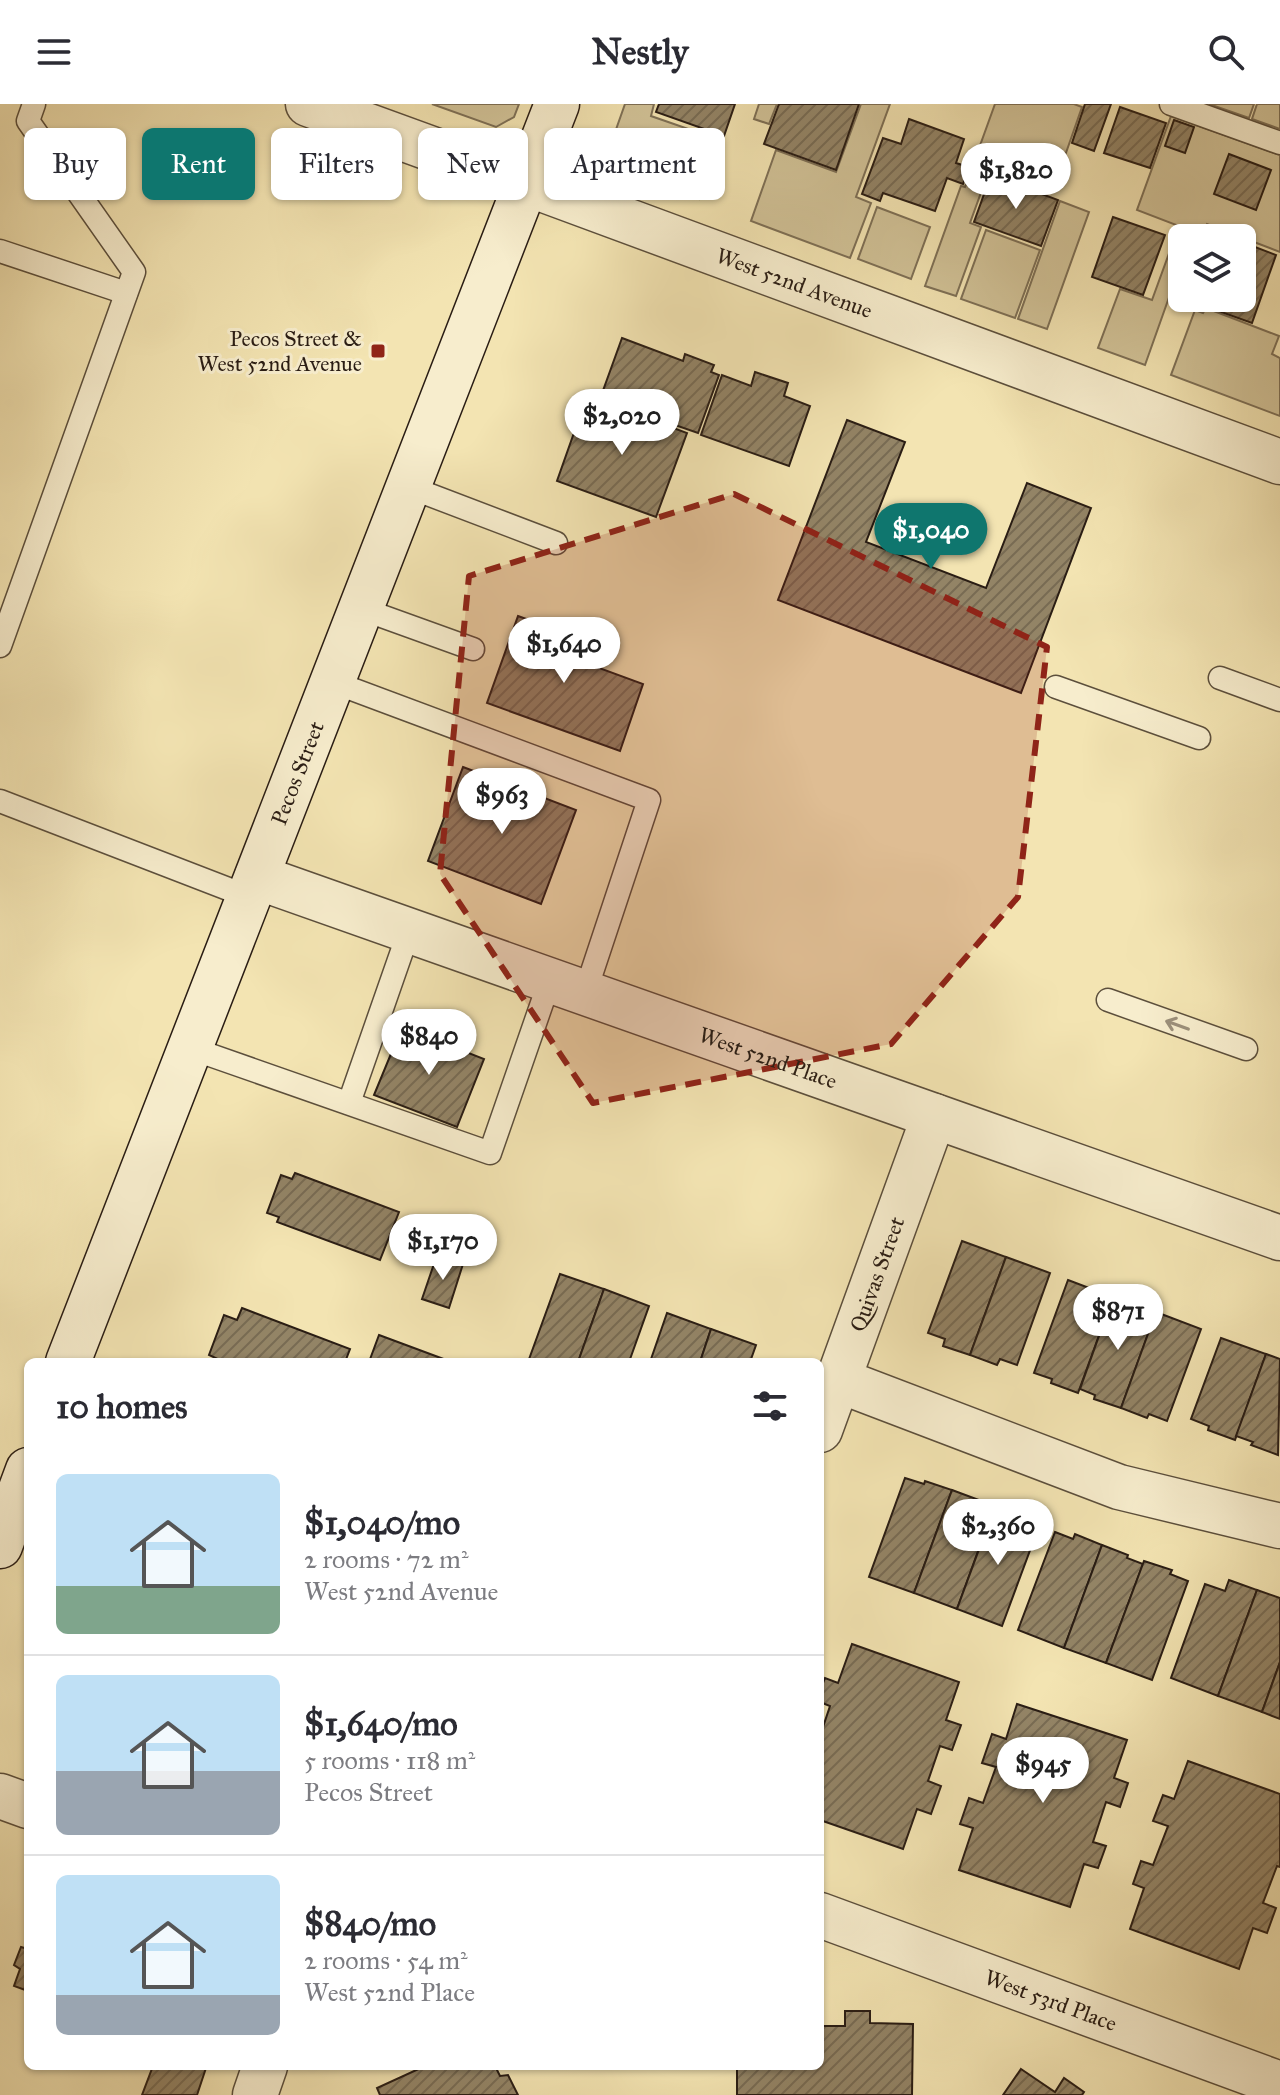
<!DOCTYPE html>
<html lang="en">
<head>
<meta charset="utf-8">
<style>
  body { margin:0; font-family:"IM FELL Great Primer",serif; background:#f7f7f7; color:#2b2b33; height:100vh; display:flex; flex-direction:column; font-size:30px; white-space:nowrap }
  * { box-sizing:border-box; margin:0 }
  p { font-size:26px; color:#7c7c81 }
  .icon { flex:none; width:44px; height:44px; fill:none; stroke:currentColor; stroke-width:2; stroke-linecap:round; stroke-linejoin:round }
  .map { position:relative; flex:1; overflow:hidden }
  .panel { position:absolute; left:24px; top:1254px; width:800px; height:712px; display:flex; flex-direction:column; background:#fff; border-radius:12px; box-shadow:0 2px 6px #0004 }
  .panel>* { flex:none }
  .guide { position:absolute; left:24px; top:24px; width:800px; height:72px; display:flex; gap:16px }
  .controls { position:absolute; left:1168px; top:120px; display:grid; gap:16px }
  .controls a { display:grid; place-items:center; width:88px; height:88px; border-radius:12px; background:#fff; box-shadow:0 2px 6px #0004; font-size:40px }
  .price { position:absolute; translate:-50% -68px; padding:0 18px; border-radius:28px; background:#fff; color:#222; font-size:26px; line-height:52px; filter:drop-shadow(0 2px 4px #0008) }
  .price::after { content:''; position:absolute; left:50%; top:48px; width:24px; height:18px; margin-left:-12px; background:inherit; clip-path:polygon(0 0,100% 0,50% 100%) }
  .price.selected { background:#0f766e; color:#fff }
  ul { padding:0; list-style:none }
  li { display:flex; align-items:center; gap:24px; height:200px; padding:0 32px }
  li+li { border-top:2px solid #e1e1e2 }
  li span { display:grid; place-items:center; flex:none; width:224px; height:160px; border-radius:12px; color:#555 }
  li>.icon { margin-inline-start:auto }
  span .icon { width:96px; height:96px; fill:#fffc; stroke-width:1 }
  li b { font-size:34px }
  h2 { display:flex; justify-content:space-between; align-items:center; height:96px; padding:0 32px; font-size:34px }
  .tag { padding:0 28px; border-radius:12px; background:#fff; box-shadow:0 2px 6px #0004; font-size:28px; line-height:72px }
  .tag.selected { background:#0f766e; color:#fff }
  header { display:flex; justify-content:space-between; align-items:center; height:104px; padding:0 32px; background:#fff; font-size:36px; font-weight:800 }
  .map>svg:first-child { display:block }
</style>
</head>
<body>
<header><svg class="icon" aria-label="menu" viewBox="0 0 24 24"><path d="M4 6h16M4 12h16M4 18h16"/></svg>Nestly<svg class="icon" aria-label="search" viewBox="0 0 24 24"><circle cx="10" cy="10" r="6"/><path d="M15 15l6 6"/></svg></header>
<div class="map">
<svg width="1280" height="1991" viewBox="0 0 1280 1991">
  <defs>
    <pattern id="building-hatch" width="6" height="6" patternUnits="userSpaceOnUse" patternTransform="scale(2)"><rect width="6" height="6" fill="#938466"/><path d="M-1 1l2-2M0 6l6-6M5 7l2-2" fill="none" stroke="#786b53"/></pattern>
  </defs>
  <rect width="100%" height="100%" fill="#f3e4b2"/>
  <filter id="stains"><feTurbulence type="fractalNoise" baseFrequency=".0025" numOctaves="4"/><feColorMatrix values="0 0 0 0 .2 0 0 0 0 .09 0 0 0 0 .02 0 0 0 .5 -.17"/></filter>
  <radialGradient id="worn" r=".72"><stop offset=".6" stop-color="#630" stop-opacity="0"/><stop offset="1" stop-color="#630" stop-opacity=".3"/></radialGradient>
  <g fill="#d1c297" stroke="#7e7056" stroke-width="2">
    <path d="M 432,0 L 519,0 L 514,13 L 496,23 Z"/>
    <path d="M 625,0 L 654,0 L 651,12 L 697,28 L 709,66 L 699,95 L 624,68 L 613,34 Z"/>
    <path d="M 759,0 L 777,0 L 769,20 L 754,15 Z"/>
    <path d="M 861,0 L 890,0 L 856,93 L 871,99 L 850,154 L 751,117 L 776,46 L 836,68 Z"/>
    <path d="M 995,0 L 1074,0 L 1082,3 L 1054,83 L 991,61 L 970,119 L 981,123 L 956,192 L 925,182 L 961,82 L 965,83 Z"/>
    <path d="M 1209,0 L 1254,0 L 1249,14 Z"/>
    <path d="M 1257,0 L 1280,0 L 1280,25 L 1252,15 Z"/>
    <path d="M 1171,12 L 1280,51 L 1280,148 L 1207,120 L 1202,134 L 1182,134 L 1182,188 L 1172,185 L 1145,261 L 1098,244 L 1120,185 L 1152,196 L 1179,122 L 1137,106 Z"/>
    <path d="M 1060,97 L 1089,108 L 1047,225 L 1018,215 Z"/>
    <path d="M 877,103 L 930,123 L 911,175 L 858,155 Z"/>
    <path d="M 986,126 L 1040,146 L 1015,214 L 961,195 Z"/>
    <path d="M 1206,204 L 1279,232 L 1272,250 L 1280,254 L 1280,312 L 1171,271 L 1195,206 L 1203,209 Z"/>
  </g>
  <g fill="url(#building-hatch)" stroke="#2a1d14" stroke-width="2">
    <path d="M 659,0 L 735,0 L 724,32 L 656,8 Z"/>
    <path d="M 779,0 L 859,0 L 836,66 L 764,40 Z"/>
    <path d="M 1085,0 L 1111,0 L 1094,47 L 1072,39 Z"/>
    <path d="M 1120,3 L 1166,19 L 1150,64 L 1104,49 Z"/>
    <path d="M 909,15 L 964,35 L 956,59 L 969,63 L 963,80 L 947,74 L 935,107 L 883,89 L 880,97 L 862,90 L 883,34 L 901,40 Z"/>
    <path d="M 1174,16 L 1194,23 L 1185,49 L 1165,42 Z"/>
    <path d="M 1229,50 L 1271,66 L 1256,106 L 1214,90 Z"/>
    <path d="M 991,71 L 1058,96 L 1041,142 L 974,118 Z"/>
    <path d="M 1113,113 L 1165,131 L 1143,191 L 1092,173 Z"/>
    <path d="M 1242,138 L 1276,151 L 1252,219 L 1202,201 L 1201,206 L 1183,200 L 1185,194 L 1242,194 Z"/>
    <path d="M 622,234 L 683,257 L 685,250 L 714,261 L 711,268 L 719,271 L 698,329 L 600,295 Z"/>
    <path d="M 755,268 L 788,279 L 784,292 L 810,302 L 789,362 L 701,331 L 722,271 L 751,282 Z"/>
    <path d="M 587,292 L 687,329 L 656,413 L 557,377 Z"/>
    <path d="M 847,316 L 905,338 L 866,438 L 986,484 L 1027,379 L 1091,404 L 1021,589 L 778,496 Z"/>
    <path d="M 518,512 L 606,544 L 599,564 L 643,580 L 620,647 L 487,599 Z"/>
    <path d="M 463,663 L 576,706 L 541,800 L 428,757 Z"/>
    <path d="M 402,923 L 484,955 L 457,1023 L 374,991 Z"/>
    <path d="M 295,1069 L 399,1108 L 380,1156 L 277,1118 L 279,1113 L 267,1109 L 281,1071 L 292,1075 Z"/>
    <path d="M 962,1137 L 1006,1153 L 970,1251 L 943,1242 L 945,1235 L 928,1229 Z"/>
    <path d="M 437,1151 L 463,1160 L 449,1204 L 422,1195 Z"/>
    <path d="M 1006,1153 L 1050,1169 L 1017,1261 L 1000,1255 L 997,1261 L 970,1251 Z"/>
    <path d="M 560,1170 L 604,1185 L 578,1258 L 528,1258 Z"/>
    <path d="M 1068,1176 L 1113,1193 L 1078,1289 L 1051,1279 L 1052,1275 L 1034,1269 Z"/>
    <path d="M 604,1185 L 649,1202 L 629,1258 L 578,1258 Z"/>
    <path d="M 1113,1193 L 1156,1208 L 1121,1304 L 1094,1295 L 1095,1291 L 1080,1285 Z"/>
    <path d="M 242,1204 L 350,1245 L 345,1258 L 224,1258 L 209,1251 L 224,1211 L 237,1216 Z"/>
    <path d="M 1156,1208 L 1201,1225 L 1167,1317 L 1149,1310 L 1147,1314 L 1121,1304 Z"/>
    <path d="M 667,1209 L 711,1225 L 700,1258 L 650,1258 Z"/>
    <path d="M 711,1225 L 756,1241 L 750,1258 L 700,1258 Z"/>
    <path d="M 379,1231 L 449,1257 L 449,1258 L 369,1258 Z"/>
    <path d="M 1221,1234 L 1266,1250 L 1235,1336 L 1208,1326 L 1209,1322 L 1191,1315 Z"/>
    <path d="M 1266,1250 L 1280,1255 L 1278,1351 L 1251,1341 L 1253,1338 L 1236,1332 Z"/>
    <path d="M 905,1374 L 924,1380 L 925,1377 L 952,1386 L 914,1489 L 869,1473 Z"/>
    <path d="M 952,1386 L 979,1396 L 977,1400 L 993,1406 L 957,1505 L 914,1489 Z"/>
    <path d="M 995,1402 L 1022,1412 L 1021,1416 L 1039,1422 L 1002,1522 L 957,1505 Z"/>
    <path d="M 1055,1428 L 1073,1435 L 1075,1430 L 1102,1441 L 1064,1544 L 1018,1526 Z"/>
    <path d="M 1102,1441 L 1128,1451 L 1127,1454 L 1143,1460 L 1106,1559 L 1064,1544 Z"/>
    <path d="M 1144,1457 L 1172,1466 L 1170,1470 L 1188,1477 L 1152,1576 L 1106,1559 Z"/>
    <path d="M 1229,1476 L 1257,1486 L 1218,1592 L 1171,1574 L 1205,1480 L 1225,1487 Z"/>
    <path d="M 1257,1486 L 1280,1494 L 1280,1558 L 1262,1608 L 1218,1592 Z"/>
    <path d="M 852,1540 L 959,1578 L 946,1616 L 961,1621 L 952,1646 L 940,1642 L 928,1677 L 941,1682 L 931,1710 L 917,1705 L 903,1745 L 820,1716 L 820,1632 L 830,1602 L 820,1598 L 820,1587 L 825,1574 L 838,1579 Z"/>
    <path d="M 1280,1558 L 1280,1615 L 1262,1608 Z"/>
    <path d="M 1017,1600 L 1127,1636 L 1114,1674 L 1128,1679 L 1120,1703 L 1106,1698 L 1093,1738 L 1106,1742 L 1098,1764 L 1084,1760 L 1070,1803 L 959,1766 L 973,1724 L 960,1720 L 969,1694 L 983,1699 L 996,1663 L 982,1659 L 992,1630 L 1006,1635 Z"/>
    <path d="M 1188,1657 L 1280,1690 L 1280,1763 L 1277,1762 L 1263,1799 L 1276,1804 L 1267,1829 L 1253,1824 L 1239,1865 L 1130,1825 L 1144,1784 L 1133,1780 L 1141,1757 L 1153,1761 L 1168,1722 L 1153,1717 L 1163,1691 L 1174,1695 Z"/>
    <path d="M 21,1843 L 28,1845 L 28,1887 L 14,1882 L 20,1865 L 14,1861 Z"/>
    <path d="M 845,1907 L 870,1907 L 870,1919 L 913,1920 L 912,1991 L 737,1991 L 737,1962 L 820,1962 L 820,1922 L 845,1922 Z"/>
    <path d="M 153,1962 L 200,1962 L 206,1964 L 197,1991 L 142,1991 Z"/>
    <path d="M 425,1962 L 495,1962 L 500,1972 L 508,1971 L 518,1991 L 380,1991 L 377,1984 Z"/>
    <path d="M 1021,1965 L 1055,1988 L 1064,1974 L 1084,1988 L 1082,1991 L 1003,1991 Z"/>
  </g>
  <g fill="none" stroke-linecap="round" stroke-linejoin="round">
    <defs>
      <g id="service">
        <path d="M 1171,0 L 1280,39"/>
        <path d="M 0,147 L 126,189"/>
        <path d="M 409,383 L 556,439"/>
        <path d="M 362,505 L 473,545"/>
        <path d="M 0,542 L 134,168 L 28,17 L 34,0"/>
        <path d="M 1220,574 L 1280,596"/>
        <path d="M 333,578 L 649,696 L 585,889"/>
        <path d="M 1056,583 L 1199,634"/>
        <path d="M 0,697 L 249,793"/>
        <path d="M 1108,896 L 1246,945"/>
        <path d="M 190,944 L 490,1049 L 550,876"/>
        <path d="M 349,999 L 409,827"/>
      </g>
      <g id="minor">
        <path d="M 308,0 L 528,80"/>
        <path id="s1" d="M 257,773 L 1280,1134"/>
        <path d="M 838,1276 L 1119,1383 L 1280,1422"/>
        <path id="s2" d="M 820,1326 L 934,1012"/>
        <path d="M 0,1692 L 28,1702"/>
        <path id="s3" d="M 820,1811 L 1280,1980"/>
        <path d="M 255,1991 L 265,1962"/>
      </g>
      <g id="tertiary">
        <path id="s4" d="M 528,80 L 1280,358"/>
      </g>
      <g id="secondary">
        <path id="s5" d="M 68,1258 L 557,0"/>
        <path d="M 0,1442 L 28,1366"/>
      </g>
    </defs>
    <use href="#service" stroke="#5c4f3c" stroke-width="25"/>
    <use href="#minor" stroke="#5c4f3c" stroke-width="47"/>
    <use href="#tertiary" stroke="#5c4f3c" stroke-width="47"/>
    <use href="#secondary" stroke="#2a1d14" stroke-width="47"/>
    <use href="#service" stroke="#f7edcd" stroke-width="22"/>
    <use href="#minor" stroke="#f7edcd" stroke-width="44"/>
    <use href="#tertiary" stroke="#f7edcd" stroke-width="44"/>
    <use href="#secondary" stroke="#f7edcd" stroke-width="44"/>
  </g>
  <defs><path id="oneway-shaft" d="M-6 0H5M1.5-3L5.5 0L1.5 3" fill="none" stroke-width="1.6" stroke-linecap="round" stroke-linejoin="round" transform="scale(2)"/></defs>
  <use stroke="#9b8f7a" href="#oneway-shaft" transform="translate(1177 921) rotate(-160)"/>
  <path fill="#8f2418" fill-opacity="0.2" stroke="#8f2418" stroke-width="6" stroke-dasharray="16 10" stroke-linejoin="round" d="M 734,390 L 1047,543 L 1018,793 L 891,940 L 593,999 L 440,770 L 469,472 Z"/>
  <rect fill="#8f2418" stroke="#f7edcd" stroke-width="3" x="370" y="239" width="16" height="16" rx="4"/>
  <g text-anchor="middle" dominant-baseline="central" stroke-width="6" stroke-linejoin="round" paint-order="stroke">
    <g font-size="22" fill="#2a1d14" stroke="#f7edcd">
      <text stroke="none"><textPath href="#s4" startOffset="284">West 52nd Avenue</textPath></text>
      <text stroke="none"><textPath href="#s5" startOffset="632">Pecos Street</textPath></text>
      <text stroke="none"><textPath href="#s1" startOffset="542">West 52nd Place</textPath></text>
      <text stroke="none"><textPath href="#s2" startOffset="166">Quivas Street</textPath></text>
      <text stroke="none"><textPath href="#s3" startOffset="246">West 53rd Place</textPath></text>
    </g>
    <g font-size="22" fill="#2a1d14" stroke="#f7edcd" text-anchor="end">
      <text x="362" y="234">Pecos Street &amp;<tspan x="362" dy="25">West 52nd Avenue</tspan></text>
    </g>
  </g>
  <rect width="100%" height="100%" filter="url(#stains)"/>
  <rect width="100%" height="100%" fill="url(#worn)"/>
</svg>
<div class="controls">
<a><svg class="icon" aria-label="layers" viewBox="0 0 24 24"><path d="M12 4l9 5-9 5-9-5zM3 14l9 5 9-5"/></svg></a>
</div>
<b class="price" style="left:1016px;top:107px">$1,820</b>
<b class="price" style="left:622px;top:353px">$2,020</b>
<b class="price selected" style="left:931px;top:467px">$1,040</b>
<b class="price" style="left:564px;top:581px">$1,640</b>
<b class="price" style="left:502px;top:732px">$963</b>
<b class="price" style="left:429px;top:973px">$840</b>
<b class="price" style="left:443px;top:1178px">$1,170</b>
<b class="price" style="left:1118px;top:1248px">$871</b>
<b class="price" style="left:998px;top:1463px">$2,360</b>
<b class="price" style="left:1043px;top:1701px">$945</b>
<div class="guide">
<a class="tag">Buy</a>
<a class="tag selected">Rent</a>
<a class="tag">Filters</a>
<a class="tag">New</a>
<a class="tag">Apartment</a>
</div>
<section class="panel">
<h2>10 homes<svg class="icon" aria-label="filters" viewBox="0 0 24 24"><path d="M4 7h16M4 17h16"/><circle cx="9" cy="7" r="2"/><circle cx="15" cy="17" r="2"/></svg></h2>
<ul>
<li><span style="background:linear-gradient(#bfe0f5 70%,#7fa58c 0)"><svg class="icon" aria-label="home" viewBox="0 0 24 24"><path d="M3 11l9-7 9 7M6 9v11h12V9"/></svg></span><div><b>$1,040/mo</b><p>2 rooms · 72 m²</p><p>West 52nd Avenue</p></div></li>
<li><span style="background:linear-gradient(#bfe0f5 60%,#9aa5b1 0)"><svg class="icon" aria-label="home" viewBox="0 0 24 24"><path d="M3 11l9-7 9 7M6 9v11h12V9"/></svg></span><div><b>$1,640/mo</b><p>5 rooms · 118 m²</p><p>Pecos Street</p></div></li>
<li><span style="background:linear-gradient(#bfe0f5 75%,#9aa5b1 0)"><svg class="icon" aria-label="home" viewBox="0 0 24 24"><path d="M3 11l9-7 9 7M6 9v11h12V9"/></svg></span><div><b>$840/mo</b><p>2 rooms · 54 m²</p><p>West 52nd Place</p></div></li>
</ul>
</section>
</div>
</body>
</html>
